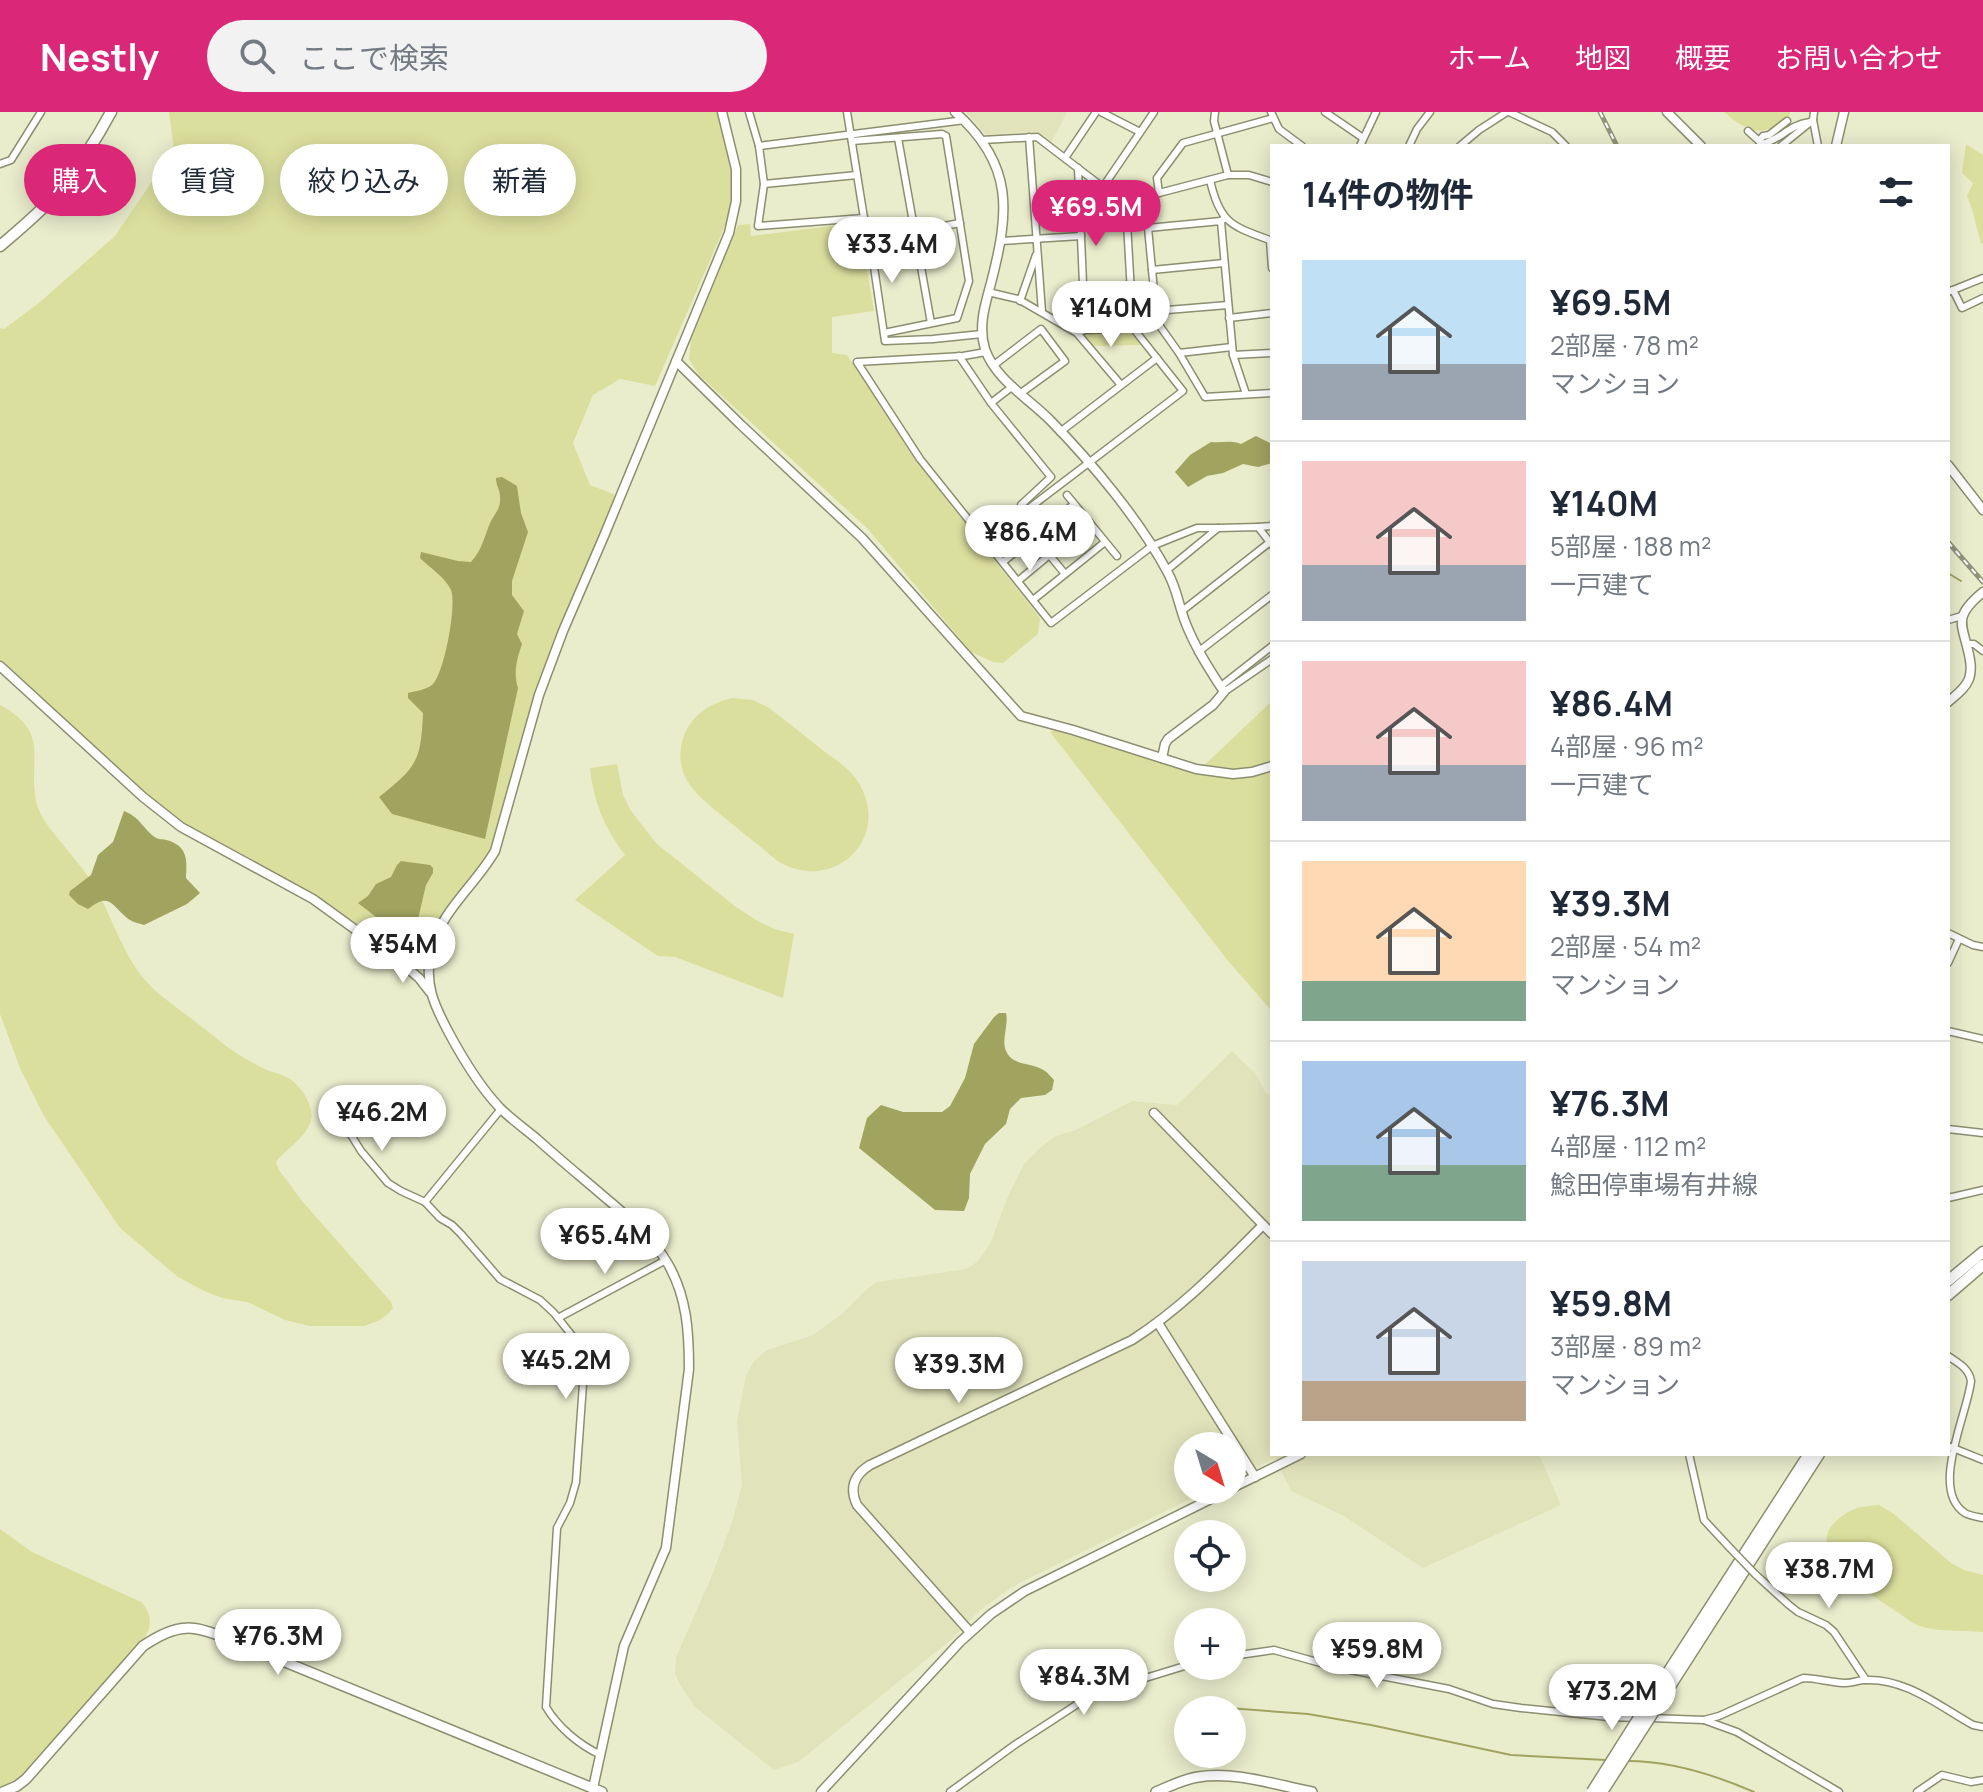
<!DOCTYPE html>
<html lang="ja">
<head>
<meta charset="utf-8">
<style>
  body { margin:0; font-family:Manrope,"Noto Sans JP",sans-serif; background:#f2f2f3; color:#1f2937; height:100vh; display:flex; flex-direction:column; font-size:30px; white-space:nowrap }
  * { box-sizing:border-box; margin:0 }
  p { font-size:26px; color:#747a83 }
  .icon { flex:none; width:44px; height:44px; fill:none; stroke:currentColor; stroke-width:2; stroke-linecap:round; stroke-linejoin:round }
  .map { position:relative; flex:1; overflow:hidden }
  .panel { position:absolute; left:1270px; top:32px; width:680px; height:1312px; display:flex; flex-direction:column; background:#fff; border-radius:0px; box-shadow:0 4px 20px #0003 }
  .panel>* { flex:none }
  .top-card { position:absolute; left:24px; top:32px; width:760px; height:72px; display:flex; gap:16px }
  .needle { width:52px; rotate:142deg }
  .fabs { position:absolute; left:1174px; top:1320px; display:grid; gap:16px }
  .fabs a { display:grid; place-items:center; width:72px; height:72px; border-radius:50%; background:#fff; box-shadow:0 4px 20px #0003; font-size:40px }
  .price { position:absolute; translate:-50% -68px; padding:0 18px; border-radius:28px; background:#fff; color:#222; font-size:26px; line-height:52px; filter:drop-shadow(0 2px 4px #0008) }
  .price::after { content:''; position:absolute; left:50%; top:48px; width:24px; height:18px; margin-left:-12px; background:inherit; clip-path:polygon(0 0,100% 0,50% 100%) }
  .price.active { background:#db2777; color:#fff }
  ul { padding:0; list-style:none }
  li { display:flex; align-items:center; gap:24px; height:200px; padding:0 32px }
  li+li { border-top:2px solid #e0e1e3 }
  li span { display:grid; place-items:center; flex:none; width:224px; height:160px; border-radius:0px; color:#555 }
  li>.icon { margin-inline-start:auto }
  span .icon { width:96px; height:96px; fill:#fffc; stroke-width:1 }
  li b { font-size:34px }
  h2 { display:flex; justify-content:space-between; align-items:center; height:96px; padding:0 32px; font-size:34px }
  .chip { padding:0 28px; border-radius:36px; background:#fff; box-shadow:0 4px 20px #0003; font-size:28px; line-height:72px }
  .chip.active { background:#db2777; color:#fff }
  header { display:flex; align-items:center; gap:48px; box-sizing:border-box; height:112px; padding:0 40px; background:#db2777; color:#fff }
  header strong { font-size:38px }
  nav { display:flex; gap:44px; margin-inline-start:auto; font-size:28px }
  .search { width:560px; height:72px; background:#f2f2f3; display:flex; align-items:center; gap:20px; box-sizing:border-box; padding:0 28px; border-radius:44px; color:#747a83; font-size:30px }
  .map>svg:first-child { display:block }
</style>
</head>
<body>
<header>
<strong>Nestly</strong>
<div class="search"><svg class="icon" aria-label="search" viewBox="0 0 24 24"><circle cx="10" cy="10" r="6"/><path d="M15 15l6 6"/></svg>ここで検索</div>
<nav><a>ホーム</a><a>地図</a><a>概要</a><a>お問い合わせ</a></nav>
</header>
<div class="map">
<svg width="1983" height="1680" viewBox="0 0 1983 1680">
  <rect width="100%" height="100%" fill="#eaedcc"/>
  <g fill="#e1e4bb">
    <path d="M 966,0 L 1067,0 L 1051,31 L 1037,20 L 986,23 Z"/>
    <path d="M 1232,939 L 1255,961 L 1265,980 L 1272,985 L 1272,1342 L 1539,1342 L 1561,1393 L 1423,1456 L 1342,1403 L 1291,1379 L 1275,1346 L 1232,1367 L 1232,1334 L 1188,1334 L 1188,1378 L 1209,1378 L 1019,1471 L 1001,1483 L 979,1499 L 951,1528 L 798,1650 L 774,1658 L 695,1595 L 679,1571 L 675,1561 L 676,1545 L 713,1461 L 732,1410 L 742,1373 L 737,1309 L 746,1263 L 754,1249 L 767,1238 L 813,1223 L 843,1201 L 867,1177 L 877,1170 L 966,1157 L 977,1150 L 990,1132 L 1009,1082 L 1024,1052 L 1040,1036 L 1055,1024 L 1076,1018 L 1132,989 L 1177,993 Z"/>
  </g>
  <g fill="#dbdf9d">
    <path d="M 169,0 L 717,0 C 729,41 737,65 728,107 L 655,274 L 620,267 L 593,283 L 573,331 L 590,373 L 616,383 L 558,521 L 535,583 L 493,733 L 483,755 L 443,802 L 435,817 L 430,836 L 424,841 L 413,845 L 398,843 L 355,810 L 316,785 L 185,711 L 151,686 L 0,549 L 0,216 L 4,217 L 40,190 L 115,124 L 174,37 Z"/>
    <path d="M 1724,0 L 1790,0 L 1790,3 C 1765,27 1748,21 1724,0 Z"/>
    <path d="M 1966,32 L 1983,43 L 1983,131 L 1981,132 L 1972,97 L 1967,84 L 1973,71 L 1962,61 Z"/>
    <path d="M 855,111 L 860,116 L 874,199 L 832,205 L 832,241 L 847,243 L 916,349 L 1040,506 L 1038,522 L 1003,551 L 993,550 L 971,540 L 867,416 L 699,263 L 689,247 L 691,228 L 738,113 L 750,112 L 751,124 Z"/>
    <path d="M 1131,219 L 1141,233 L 1091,234 L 1083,225 L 1085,222 Z"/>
    <path d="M 732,586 L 753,588 L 768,595 C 786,609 804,623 821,637 C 836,648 853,658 861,675 C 889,728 834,781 779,750 C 763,737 747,724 731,711 C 701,686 668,666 685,621 C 694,601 712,591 732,586 Z"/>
    <path d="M 1272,589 L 1272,899 L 1229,850 L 1050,620 L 1055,618 L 1195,662 Z"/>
    <path d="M 0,593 C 53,622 26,647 37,693 C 41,706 51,718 60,729 C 71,743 84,757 93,772 C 110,800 119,832 138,859 C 152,880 177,895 197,911 C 213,923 228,937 246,947 C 253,951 260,955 267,958 C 277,962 287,963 295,971 C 304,979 314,996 311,1008 C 307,1025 286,1037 276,1050 L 279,1058 L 302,1089 L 391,1190 L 393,1196 L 388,1202 L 378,1209 L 364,1214 L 310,1214 L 285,1208 L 247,1190 L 222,1186 L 204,1179 L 178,1165 L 120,1116 L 44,1004 L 20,956 L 0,902 Z"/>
    <path d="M 617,652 L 623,683 L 631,699 L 657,732 L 736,795 L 756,808 L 774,817 L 794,822 L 783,886 L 675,845 L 658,844 L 575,788 L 625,743 C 605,717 593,689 590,656 Z"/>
    <path d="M 1879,1393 L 1894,1402 L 1951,1451 L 1964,1458 L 1983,1463 L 1983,1520 C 1962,1518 1934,1521 1915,1512 C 1907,1508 1901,1502 1894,1498 C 1873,1484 1804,1441 1834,1411 C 1850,1396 1858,1395 1879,1393 Z"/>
    <path d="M 0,1417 L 32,1440 L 141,1490 C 149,1498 151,1506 149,1517 L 130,1556 L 108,1583 L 60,1631 L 2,1680 L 0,1680 Z"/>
  </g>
  <g fill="#a1a45f">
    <path d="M 1256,324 L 1272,332 L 1272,351 L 1258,355 L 1243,352 L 1223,361 L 1207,364 L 1188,375 L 1175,360 L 1190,343 L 1211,330 C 1222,331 1231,328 1241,332 Z"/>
    <path d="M 502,365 L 517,374 L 521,401 L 528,420 L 512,469 L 512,483 L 524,499 L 517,522 L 522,532 C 517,547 513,560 518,576 L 485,727 L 392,702 L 379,685 C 417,655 421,649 423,601 L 408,586 L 408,581 C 416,579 425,578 432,573 C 444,563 457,493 451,478 C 445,465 430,456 420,446 L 421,440 L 458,449 L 471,450 C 483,437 484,424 491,409 C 496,400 501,396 500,385 C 500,377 496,374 496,366 Z"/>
    <path d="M 124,699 C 140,706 140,712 152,723 C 158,729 163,726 170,729 C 188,736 187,749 186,766 L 200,781 L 187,792 L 144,813 C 138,811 131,810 126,805 C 110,791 109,781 88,797 L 78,792 L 69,783 L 70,779 L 91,763 L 98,743 L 113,730 Z"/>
    <path d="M 401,749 L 430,753 L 433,756 L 433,761 L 426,773 L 414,824 L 407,829 L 358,791 L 368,784 L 376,772 L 391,765 L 397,753 Z"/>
    <path d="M 999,901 L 1006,901 C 1009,913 1001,927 1006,939 C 1013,955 1033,950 1045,959 C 1048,961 1051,965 1054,968 L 1052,978 L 1045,983 L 1021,986 L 1010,997 L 1006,1012 L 985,1032 L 970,1062 L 969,1086 L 964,1099 L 935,1098 L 859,1036 L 867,1006 L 881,993 L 903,1000 L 942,1000 L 950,994 L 965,966 L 974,932 L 994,905 Z"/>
  </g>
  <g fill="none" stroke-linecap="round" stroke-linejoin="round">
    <g stroke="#a1a45f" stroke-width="2">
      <path d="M 1948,461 L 1961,469"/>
      <path d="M 1228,1596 L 1308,1602 L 1371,1613 L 1511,1643 L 1606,1648"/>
      <path d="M 1628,1649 C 1671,1649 1715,1663 1754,1680"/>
    </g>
    <defs>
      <g id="minor">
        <path d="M 749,0 L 759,34 L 764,72 L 758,114 L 864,106"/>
        <path d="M 847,0 L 864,106 L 870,128 L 885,229 L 933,227 L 982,222"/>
        <path d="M 1101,0 L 1140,20"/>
        <path d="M 1215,0 L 1214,9 L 1228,63"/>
        <path d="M 1271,0 L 1279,17 L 1302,34"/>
        <path d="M 1325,0 L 1363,26"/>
        <path d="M 1509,0 L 1552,20 L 1566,34"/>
        <path d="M 1813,8 L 1818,34"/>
        <path d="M 1787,9 L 1769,23 L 1763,24 L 1759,29 L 1762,32 C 1781,28 1788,13 1810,10"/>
        <path d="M 1748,19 L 1759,29"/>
        <path d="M 1029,25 L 1042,200"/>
        <path d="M 898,26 L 931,211"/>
        <path d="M 982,28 L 1037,25 L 1126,93 L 1133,216 L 1183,279 L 986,429"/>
        <path d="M 852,29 L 942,22 L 946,24 L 969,169 L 957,206 L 884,221"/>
        <path d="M 759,34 L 965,8"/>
        <path d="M 1360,34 L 1376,0"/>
        <path d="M 1409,34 L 1417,17 L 1430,0"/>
        <path d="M 1460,34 L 1479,18 L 1507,0"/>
        <path d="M 1781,34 L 1813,8 L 1814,0"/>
        <path d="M 1065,46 L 1096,0"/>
        <path d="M 0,52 L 11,48 L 41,0"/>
        <path d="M 1078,56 L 1085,218"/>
        <path d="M 1210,68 C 1220,113 1233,114 1272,129"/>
        <path d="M 764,72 L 857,63"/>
        <path d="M 1103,75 L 1154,0"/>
        <path d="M 1159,81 L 1157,66 L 1183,31 L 1273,6"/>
        <path d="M 1126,93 L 1159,81 L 1228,63 L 1249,63 L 1272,70"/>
        <path d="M 1225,106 L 1221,109 L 1222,121 L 1233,243 L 1272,241"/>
        <path d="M 1221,109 L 1148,116 L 1157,210 L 1179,241 L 1232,235"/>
        <path d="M 870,128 L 960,111"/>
        <path d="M 1270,128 L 1272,156"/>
        <path d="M 1001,129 L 1081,124"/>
        <path d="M 1152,158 L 1224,151"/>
        <path d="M 1953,178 L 1962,196 L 1983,186"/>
        <path d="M 988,180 L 1018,187 L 1077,221 L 1085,218 L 1133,216"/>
        <path d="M 1948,180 L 1983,166"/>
        <path d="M 1020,189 L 1036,143"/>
        <path d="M 1155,199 L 1228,193"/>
        <path d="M 1229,206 L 1272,201"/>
        <path d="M 1077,221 L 1121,273"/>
        <path d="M 986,240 L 963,244 L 857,250 L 920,347 L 1051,511 L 1152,434 L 1197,416 L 1218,416"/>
        <path d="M 1179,241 L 1205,285 L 1272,281"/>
        <path d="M 1233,243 L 1246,282"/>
        <path d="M 959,244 L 991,291 L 1051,365 L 1021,393 L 1021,402"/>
        <path d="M 994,253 L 1041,217 L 1065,249 L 1021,281"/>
        <path d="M 991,291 L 1013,274"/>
        <path d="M 1060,320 L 1157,246"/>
        <path d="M 1067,383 L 1117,444"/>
        <path d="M 1258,415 L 1272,414"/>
        <path d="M 1034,424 L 1065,462"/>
        <path d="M 1003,450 L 1074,392"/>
        <path d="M 1167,458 L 1218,416 L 1258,415 L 1272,433"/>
        <path d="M 1018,469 L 1089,410"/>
        <path d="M 1033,488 L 1105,430"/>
        <path d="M 1182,499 L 1270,430"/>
        <path d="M 1948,508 L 1962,504"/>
        <path d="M 1966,532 L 1974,532 L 1983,539"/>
        <path d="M 1198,540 L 1272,483"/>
        <path d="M 1221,574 L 1272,534"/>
        <path d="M 1224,580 L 1272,547"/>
        <path d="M 1948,821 L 1973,833 L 1983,835"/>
        <path d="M 1948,851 L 1959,827"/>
        <path d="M 1948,919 L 1983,927"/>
        <path d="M 1948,1017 L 1983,1021"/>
        <path d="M 348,1018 L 361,1039 L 388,1071 L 401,1079 L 425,1090 L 440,1106 L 452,1113 L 461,1122 L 500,1167 L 540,1188 L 554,1201 L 574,1226 L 577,1232 L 579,1262 L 583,1272 L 576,1370 L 570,1391 L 557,1416 L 546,1595 C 558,1615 579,1633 601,1643"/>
        <path d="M 1948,1086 L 1983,1078"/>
        <path d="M 425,1090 L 501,997"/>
        <path d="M 558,1206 L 666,1148"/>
        <path d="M 1948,1244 C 1958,1251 1969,1256 1971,1269 C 1968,1301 1929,1378 1965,1401 C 1970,1404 1978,1405 1983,1406"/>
        <path d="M 1948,1334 L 1983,1348"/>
        <path d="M 1689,1342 L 1704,1408 L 1730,1436"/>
        <path d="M 1755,1462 L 1789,1493 L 1798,1500 L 1826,1513 L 1834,1520 L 1866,1568"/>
        <path d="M 1232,1544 L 1274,1538 L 1335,1555 L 1449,1577 L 1493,1592 L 1521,1596 L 1609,1605 L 1640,1606"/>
        <path d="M 1651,1606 L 1704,1608 L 1719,1604 L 1803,1566 C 1818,1566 1831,1571 1846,1571 C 1853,1571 1859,1568 1865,1568 C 1906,1566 1939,1594 1973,1613 L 1983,1615"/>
        <path d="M 1704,1608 L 1737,1620 L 1839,1680"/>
        <path d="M 950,1680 L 1016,1632 L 1093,1582 L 1188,1553"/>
        <path d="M 1917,1680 L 1942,1663 L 1971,1670 L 1983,1668"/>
      </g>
      <g id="tertiary">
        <path d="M 955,0 C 1015,53 1009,101 991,171 C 985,193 978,214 985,237 C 995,267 1028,286 1050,308 C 1091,350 1140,408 1168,461 C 1177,477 1179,495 1186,512 C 1196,537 1210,558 1224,580 L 1213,593 L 1168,627 L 1165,632 L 1162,646"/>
        <path d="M 1667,0 L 1701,34"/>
        <path d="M 1836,34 L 1844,0"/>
        <path d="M 676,249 L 740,312 L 862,426 L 1021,604 L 1073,618 L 1196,657 L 1233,662 L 1252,660 L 1272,654"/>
        <path d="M 1948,353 L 1983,398"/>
        <path d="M 0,554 L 143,685 L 181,715 L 313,787 L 396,847 L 414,848 L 425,845 L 431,840"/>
        <path d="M 1948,590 C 1956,583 1965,577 1969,567 C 1971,561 1971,554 1970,548 C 1964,513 1950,507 1983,480"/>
        <path d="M 397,847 L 419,866 L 430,880"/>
        <path d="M 1154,1001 L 1272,1122"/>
        <path d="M 1158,1211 L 1255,1365"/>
        <path d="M 1232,1376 L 1301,1342"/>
        <path d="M 970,1520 L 857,1393 C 849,1376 854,1363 870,1353 L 1132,1228 C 1182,1196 1221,1155 1263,1113"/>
        <path d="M 593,1676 L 624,1534 L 666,1436 L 689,1257 C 689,1220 687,1185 668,1152 C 651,1123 627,1104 601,1082 C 580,1064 558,1046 537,1027 C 525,1017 511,1007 500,996 C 479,974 463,947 449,921 C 434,893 424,872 431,840 C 440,799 475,774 495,739 L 539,583 L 563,519 L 604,424 L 729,121 L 736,89 L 736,57 L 722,0"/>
        <path d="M 821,1680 L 960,1530 L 991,1502 L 1025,1479 L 1229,1378"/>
      </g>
      <g id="secondary">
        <path d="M 3,1680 L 17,1674 L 26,1667 L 143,1534 C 181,1508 194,1514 234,1529 L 602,1680"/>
        <path d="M 1156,1680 C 1170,1674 1184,1667 1198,1665 C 1236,1659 1276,1673 1312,1680"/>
      </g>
      <g id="trunk">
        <path d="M 0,134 C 20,117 42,99 60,78 C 79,54 96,28 111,0"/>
        <path d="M 1948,1169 L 1983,1140"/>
        <path d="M 1948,1183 L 1983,1153"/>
        <path d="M 1645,1596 L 1809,1342"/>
        <path d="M 1656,1596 L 1819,1342"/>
      </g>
    </defs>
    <use href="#minor" stroke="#8c8e70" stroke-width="9"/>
    <use href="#tertiary" stroke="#8c8e70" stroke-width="11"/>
    <use href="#secondary" stroke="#8c8e70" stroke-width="12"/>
    <use href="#trunk" stroke="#8c8e70" stroke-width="13"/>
    <use href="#minor" stroke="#fff" stroke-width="6"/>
    <use href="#tertiary" stroke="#fff" stroke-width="8"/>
    <use href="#secondary" stroke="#fff" stroke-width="9"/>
    <use href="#trunk" stroke="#fff" stroke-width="10"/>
    <defs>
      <g id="rail">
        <path d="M 1600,0 L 1617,34"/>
        <path d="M 1948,430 L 1983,470"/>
      </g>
    </defs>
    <use href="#rail" stroke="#91937c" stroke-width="5"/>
    <use href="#rail" stroke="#fff" stroke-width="2" stroke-dasharray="6" stroke-linecap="butt"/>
    <defs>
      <path id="minor-bridge" d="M 1730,1436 L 1755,1462"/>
      <g id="trunk-bridge">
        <path d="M 1592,1680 L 1645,1596"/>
        <path d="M 1602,1680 L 1656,1596"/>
      </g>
    </defs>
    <use href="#minor-bridge" stroke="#8c8e70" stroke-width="9" stroke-linecap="butt"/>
    <use href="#trunk-bridge" stroke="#8c8e70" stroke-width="13" stroke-linecap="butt"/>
    <use href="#minor-bridge" stroke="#fff" stroke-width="6"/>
    <use href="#trunk-bridge" stroke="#fff" stroke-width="10"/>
  </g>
</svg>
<div class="fabs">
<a><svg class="needle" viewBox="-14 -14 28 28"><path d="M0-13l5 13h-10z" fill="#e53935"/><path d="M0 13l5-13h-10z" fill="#747a83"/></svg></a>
<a><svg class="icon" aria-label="locate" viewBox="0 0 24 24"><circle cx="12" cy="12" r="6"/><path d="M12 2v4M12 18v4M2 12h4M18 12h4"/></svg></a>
<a>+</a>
<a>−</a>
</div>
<b class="price active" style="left:1096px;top:136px">¥69.5M</b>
<b class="price" style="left:892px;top:173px">¥33.4M</b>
<b class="price" style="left:1111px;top:237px">¥140M</b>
<b class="price" style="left:1030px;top:461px">¥86.4M</b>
<b class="price" style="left:403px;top:873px">¥54M</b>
<b class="price" style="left:382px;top:1041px">¥46.2M</b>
<b class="price" style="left:605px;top:1164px">¥65.4M</b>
<b class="price" style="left:566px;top:1289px">¥45.2M</b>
<b class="price" style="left:959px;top:1293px">¥39.3M</b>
<b class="price" style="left:1829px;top:1498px">¥38.7M</b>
<b class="price" style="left:278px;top:1565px">¥76.3M</b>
<b class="price" style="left:1377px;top:1578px">¥59.8M</b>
<b class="price" style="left:1084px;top:1605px">¥84.3M</b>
<b class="price" style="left:1612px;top:1620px">¥73.2M</b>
<div class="top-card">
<a class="chip active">購入</a>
<a class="chip">賃貸</a>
<a class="chip">絞り込み</a>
<a class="chip">新着</a>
</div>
<section class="panel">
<h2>14件の物件<svg class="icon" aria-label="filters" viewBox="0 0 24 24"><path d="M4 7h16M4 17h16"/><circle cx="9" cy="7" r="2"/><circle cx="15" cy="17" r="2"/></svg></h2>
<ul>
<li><span style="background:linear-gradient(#bfe0f5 65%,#9aa5b1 0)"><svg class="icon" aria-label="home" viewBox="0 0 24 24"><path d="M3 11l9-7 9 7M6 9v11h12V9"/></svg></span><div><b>¥69.5M</b><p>2部屋 · 78 m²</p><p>マンション</p></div></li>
<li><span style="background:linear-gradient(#f6c9c9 65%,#9aa5b1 0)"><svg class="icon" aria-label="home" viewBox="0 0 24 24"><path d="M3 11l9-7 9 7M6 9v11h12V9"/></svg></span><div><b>¥140M</b><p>5部屋 · 188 m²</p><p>一戸建て</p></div></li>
<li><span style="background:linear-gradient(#f6c9c9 65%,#9aa5b1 0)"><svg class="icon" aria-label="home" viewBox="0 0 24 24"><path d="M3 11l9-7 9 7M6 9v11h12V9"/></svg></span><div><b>¥86.4M</b><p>4部屋 · 96 m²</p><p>一戸建て</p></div></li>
<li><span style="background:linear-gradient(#ffd9b3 75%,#7fa58c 0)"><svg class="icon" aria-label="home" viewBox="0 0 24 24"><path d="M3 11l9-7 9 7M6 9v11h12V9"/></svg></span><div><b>¥39.3M</b><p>2部屋 · 54 m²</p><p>マンション</p></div></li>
<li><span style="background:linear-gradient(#a9c7e8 65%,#7fa58c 0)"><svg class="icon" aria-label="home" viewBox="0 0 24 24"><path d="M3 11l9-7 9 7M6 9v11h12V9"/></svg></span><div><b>¥76.3M</b><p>4部屋 · 112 m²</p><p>鯰田停車場有井線</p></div></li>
<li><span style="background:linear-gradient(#c9d6e8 75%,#b9a48a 0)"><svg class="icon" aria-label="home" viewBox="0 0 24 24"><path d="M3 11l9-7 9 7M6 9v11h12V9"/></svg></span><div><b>¥59.8M</b><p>3部屋 · 89 m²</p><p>マンション</p></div></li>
</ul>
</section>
</div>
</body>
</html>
